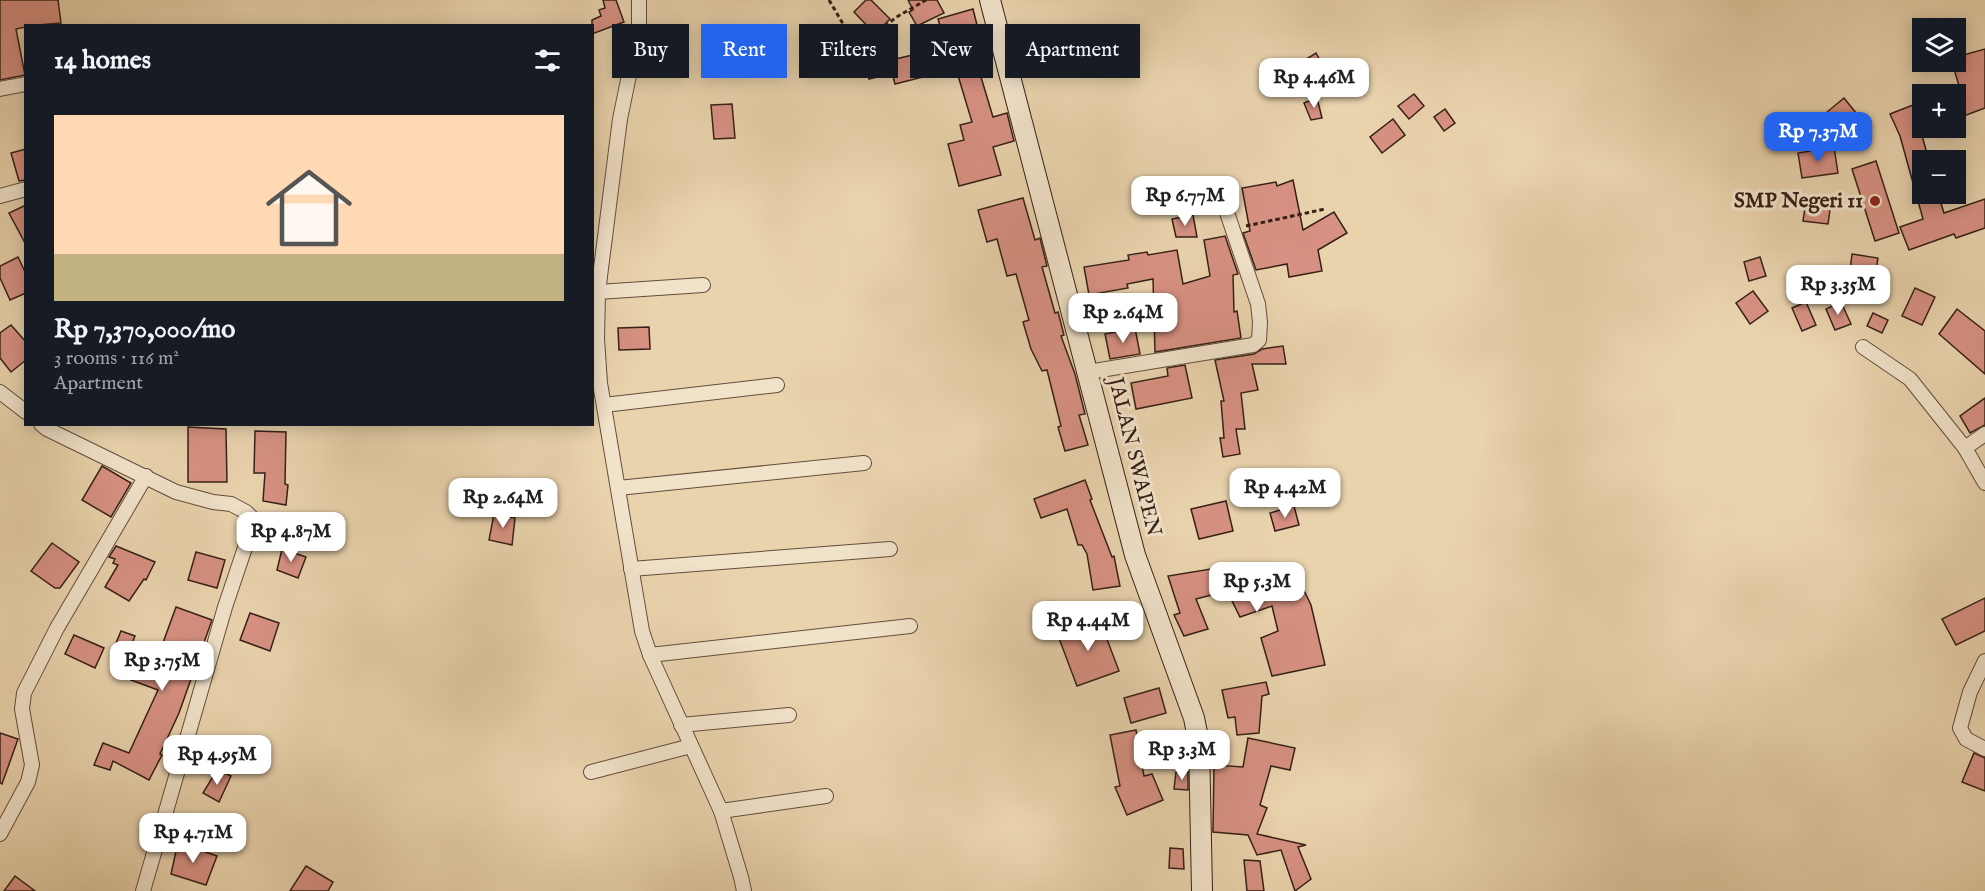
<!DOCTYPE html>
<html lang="en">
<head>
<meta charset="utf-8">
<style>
  body { margin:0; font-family:"IM FELL English",serif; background:#242831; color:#f1f3f6; height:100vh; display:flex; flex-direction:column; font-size:22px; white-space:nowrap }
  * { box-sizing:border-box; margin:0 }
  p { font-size:20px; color:#9ea1a6 }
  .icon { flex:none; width:33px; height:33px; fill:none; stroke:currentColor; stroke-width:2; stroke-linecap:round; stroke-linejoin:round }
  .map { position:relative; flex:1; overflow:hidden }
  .side { position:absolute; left:24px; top:24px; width:570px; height:402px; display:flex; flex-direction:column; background:#171b24; border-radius:0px; box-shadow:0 3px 15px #0003 }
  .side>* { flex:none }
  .top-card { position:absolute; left:612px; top:24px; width:570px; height:54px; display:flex; gap:12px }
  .buttons { position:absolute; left:1912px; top:18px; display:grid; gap:12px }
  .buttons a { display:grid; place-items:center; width:54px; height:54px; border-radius:0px; background:#171b24; box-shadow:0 3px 15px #0003; font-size:30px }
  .price { position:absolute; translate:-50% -51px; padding:0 14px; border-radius:12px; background:#fff; color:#222; font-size:20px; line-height:39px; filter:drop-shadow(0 2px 3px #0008) }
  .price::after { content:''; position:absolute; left:50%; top:36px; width:18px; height:14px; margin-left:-9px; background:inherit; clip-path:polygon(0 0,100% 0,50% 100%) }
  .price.active { background:#2563eb; color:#fff }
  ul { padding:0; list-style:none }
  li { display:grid; align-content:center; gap:12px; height:318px; padding:0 30px }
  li+li { border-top:2px solid #363941 }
  li span { display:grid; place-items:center; height:186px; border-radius:0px; color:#555 }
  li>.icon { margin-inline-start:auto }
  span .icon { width:108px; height:108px; fill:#fffc; stroke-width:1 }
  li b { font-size:26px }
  h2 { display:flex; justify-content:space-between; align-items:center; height:72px; padding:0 30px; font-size:26px }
  .tag { padding:0 21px; border-radius:0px; background:#171b24; box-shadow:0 3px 15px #0003; font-size:21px; line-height:54px }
  .tag.active { background:#2563eb; color:#fff }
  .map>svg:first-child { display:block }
</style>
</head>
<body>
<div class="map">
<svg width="1985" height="891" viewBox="0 0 1985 891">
  <rect width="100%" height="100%" fill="#e9d3ad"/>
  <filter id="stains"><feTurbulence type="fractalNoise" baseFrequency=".00333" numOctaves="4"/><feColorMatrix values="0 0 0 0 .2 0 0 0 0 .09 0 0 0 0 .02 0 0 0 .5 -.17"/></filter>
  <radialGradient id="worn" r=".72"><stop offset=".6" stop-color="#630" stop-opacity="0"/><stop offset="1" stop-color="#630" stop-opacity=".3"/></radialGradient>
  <g fill="#d79182" stroke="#362017" stroke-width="1.5">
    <path d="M 0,0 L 58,0 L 61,23 L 26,26 L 26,27 L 16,29 L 25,75 L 0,80 Z"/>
    <path d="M 603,0 L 616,0 L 624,22 L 592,34 L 592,20 L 601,16 L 599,10 L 605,8 Z"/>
    <path d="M 866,0 L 871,0 L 890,19 L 875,34 L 854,12 Z"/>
    <path d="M 908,0 L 937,0 L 944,13 L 917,26 L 909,12 L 913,10 Z"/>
    <path d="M 973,9 L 981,41 L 971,44 L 993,117 L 1007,113 L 1014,141 L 993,147 L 1001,175 L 959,186 L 948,144 L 964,140 L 960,125 L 972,122 L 950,49 L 947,50 L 938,19 Z"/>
    <path d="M 880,47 L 883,62 L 921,53 L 927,76 L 895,84 L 892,73 L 869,79 L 861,51 Z"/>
    <path d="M 1985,49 L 1985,108 L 1956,119 L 1956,91 L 1960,89 L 1952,62 L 1956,62 L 1956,57 Z"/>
    <path d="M 1316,53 L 1329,76 L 1308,88 L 1295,66 Z"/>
    <path d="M 1414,94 L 1424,106 L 1409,119 L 1398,106 Z"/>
    <path d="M 1317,98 L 1322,118 L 1311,120 L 1304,103 Z"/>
    <path d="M 1844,98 L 1860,118 L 1832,141 L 1815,122 Z"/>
    <path d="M 1923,101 L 1923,128 L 1920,129 L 1929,160 L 1923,160 L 1923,194 L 1938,194 L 1944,213 L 1985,199 L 1985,228 L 1956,238 L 1954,234 L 1909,250 L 1900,227 L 1923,219 L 1900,136 L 1890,114 Z"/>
    <path d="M 732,104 L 735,138 L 714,139 L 711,105 Z"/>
    <path d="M 1445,109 L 1455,123 L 1444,131 L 1434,117 Z"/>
    <path d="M 1393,119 L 1405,135 L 1382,153 L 1370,137 Z"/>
    <path d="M 1834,147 L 1838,173 L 1802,178 L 1798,153 Z"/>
    <path d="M 26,149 L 26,180 L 19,181 L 11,153 Z"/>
    <path d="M 1876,161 L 1899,233 L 1875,241 L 1852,169 Z"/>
    <path d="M 1293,180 L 1303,230 L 1334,212 L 1347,233 L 1318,250 L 1322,271 L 1289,277 L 1287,264 L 1256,270 L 1243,233 L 1250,231 L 1242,188 L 1276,182 L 1277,186 Z"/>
    <path d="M 1023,198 L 1035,240 L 1040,238 L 1047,266 L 1042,267 L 1055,313 L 1058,312 L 1064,335 L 1061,336 L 1075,374 L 1085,414 L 1079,415 L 1088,445 L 1065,451 L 1058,427 L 1061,426 L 1047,370 L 1042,371 L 1031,349 L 1023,322 L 1029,320 L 1016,274 L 1007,276 L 997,239 L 987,242 L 978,210 Z"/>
    <path d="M 1806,200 L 1831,203 L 1828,224 L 1803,221 Z"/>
    <path d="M 26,205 L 26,245 L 9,213 Z"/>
    <path d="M 1193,215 L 1197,237 L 1176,237 L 1172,219 Z"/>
    <path d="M 1225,236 L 1238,274 L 1233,275 L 1234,312 L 1237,311 L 1241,338 L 1155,352 L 1153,279 L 1127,284 L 1128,288 L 1089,295 L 1084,267 L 1129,260 L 1128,255 L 1147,252 L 1148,255 L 1177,250 L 1183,284 L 1210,276 L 1204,240 Z"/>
    <path d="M 1852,254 L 1878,258 L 1875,275 L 1850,271 Z"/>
    <path d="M 18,257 L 26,274 L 26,293 L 10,300 L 0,278 L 0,266 Z"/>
    <path d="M 1760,257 L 1766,276 L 1749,281 L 1744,262 Z"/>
    <path d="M 1915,288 L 1935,297 L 1922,325 L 1902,316 Z"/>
    <path d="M 1753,291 L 1768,311 L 1750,324 L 1736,303 Z"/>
    <path d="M 1806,302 L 1816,325 L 1802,331 L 1792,308 Z"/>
    <path d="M 1841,302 L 1851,324 L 1835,330 L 1826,309 Z"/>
    <path d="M 1957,309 L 1985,331 L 1985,374 L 1939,334 Z"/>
    <path d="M 1873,313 L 1888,320 L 1882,333 L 1867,326 Z"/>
    <path d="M 11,325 L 26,342 L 26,360 L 11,372 L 0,358 L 0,333 Z"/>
    <path d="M 649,327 L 650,349 L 619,350 L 618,328 Z"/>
    <path d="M 1135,328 L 1140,354 L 1110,359 L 1105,334 Z"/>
    <path d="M 1283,346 L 1286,364 L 1252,364 L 1258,390 L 1241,393 L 1245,429 L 1236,429 L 1240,454 L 1223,457 L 1220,438 L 1224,438 L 1221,401 L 1224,401 L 1215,360 L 1254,354 L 1262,349 Z"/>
    <path d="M 1185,365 L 1192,398 L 1136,409 L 1131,383 L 1168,376 L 1167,368 Z"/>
    <path d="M 1985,398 L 1985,425 L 1970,433 L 1960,416 Z"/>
    <path d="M 188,427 L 226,429 L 227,482 L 188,482 Z"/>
    <path d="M 255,431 L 286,432 L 285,484 L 288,485 L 286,505 L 263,501 L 265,473 L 254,473 Z"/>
    <path d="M 102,466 L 131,483 L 111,517 L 82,500 Z"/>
    <path d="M 1085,480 L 1092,499 L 1090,500 L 1112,557 L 1114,556 L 1120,586 L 1093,590 L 1087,554 L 1082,545 L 1078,545 L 1067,509 L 1041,518 L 1034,499 Z"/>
    <path d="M 1226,501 L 1233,531 L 1199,539 L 1191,509 Z"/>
    <path d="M 1294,506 L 1299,525 L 1275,531 L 1270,513 Z"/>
    <path d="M 494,514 L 515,518 L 512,545 L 489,540 Z"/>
    <path d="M 52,543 L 79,562 L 60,588 L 55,588 L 31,571 Z"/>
    <path d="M 116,546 L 155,562 L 146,580 L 144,579 L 129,601 L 105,587 L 118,565 L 113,563 L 115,559 L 109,557 Z"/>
    <path d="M 282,549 L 306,557 L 298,578 L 277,570 Z"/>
    <path d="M 196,552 L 225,560 L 217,588 L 188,580 Z"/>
    <path d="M 1235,565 L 1242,587 L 1275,572 L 1277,578 L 1295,572 L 1311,605 L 1325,665 L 1272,676 L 1261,638 L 1278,631 L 1272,606 L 1240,617 L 1227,591 L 1196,599 L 1208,629 L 1184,636 L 1174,615 L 1180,613 L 1168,576 Z"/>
    <path d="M 1985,598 L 1985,631 L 1956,645 L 1942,619 Z"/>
    <path d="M 176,607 L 212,620 L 179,713 L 160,754 L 162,755 L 149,780 L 113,761 L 110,770 L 94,765 L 103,743 L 129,753 L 158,690 L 131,680 L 144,646 L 160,651 Z"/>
    <path d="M 250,613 L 279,623 L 270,651 L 240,640 Z"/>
    <path d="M 1099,618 L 1119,671 L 1077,686 L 1057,633 Z"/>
    <path d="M 121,631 L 135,636 L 130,648 L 116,643 Z"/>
    <path d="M 74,635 L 104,648 L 95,668 L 65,654 Z"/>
    <path d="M 1266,682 L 1269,694 L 1262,696 L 1259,733 L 1237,735 L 1235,717 L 1228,718 L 1222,690 Z"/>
    <path d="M 1159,688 L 1166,713 L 1131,723 L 1124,698 Z"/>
    <path d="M 1136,730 L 1144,776 L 1152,774 L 1163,800 L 1127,815 L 1115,787 L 1120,786 L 1110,735 Z"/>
    <path d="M 0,733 L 18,739 L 2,784 L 0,783 Z"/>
    <path d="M 1248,738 L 1295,748 L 1290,770 L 1271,766 L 1260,805 L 1267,808 L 1257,834 L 1306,845 L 1298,847 L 1311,879 L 1295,891 L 1281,850 L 1257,855 L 1248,835 L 1213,832 L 1214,765 L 1243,767 Z"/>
    <path d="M 1974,753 L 1985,758 L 1985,791 L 1962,782 Z"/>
    <path d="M 217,770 L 231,776 L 219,802 L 203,793 Z"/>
    <path d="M 1176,772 L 1188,772 L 1188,790 L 1174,789 Z"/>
    <path d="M 178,842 L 217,856 L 206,885 L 171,874 Z"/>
    <path d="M 1170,848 L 1183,849 L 1184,869 L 1169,868 Z"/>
    <path d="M 1244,860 L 1260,861 L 1264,891 L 1247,891 Z"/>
    <path d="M 306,866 L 333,882 L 328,891 L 290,891 Z"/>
    <path d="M 15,876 L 35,891 L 4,891 Z"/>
  </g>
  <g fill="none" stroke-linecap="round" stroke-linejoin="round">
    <defs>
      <g id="minor">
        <path d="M 639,0 L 639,27 L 620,119 L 598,292 L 597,339 L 600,383 L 642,631 L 650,655 L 721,811 L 741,877 L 744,891"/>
        <path d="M 0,89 L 26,84"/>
        <path d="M 0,196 L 26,189"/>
        <path d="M 598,292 L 703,285"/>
        <path d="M 1863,347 L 1910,379 L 1965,448 L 1985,483"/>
        <path d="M 1088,372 L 1253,345 L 1259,340 L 1260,322 L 1258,304 L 1221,195"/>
        <path d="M 0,392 L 26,412"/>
        <path d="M 604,405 L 777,385"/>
        <path d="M 41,424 L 47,429 L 176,492 L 213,502 L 231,504 L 246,512 L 251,517 L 252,527 L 225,607 L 143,891"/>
        <path d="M 1965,448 L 1985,434"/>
        <path d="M 618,488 L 864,463"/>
        <path d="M 631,569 L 890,549"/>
        <path d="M 650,655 L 910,626"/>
        <path d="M 1985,661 L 1970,692 L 1960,728 L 1966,739 L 1985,749"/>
        <path d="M 681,725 L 789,715"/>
        <path d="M 591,772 L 691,746"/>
        <path d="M 721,811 L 826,796"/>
        <path d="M 0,834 L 28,782 L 32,765 L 22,709 L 24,693 L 57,628 L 146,476"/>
      </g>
      <path id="secondary" d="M 990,0 L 1135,555 L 1194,718 L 1199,743 L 1202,891"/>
    </defs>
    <use href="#minor" stroke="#634d3c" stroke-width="16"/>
    <use href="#secondary" stroke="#362017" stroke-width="22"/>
    <g stroke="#362017" stroke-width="3" stroke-dasharray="4.5 3" stroke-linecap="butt">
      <path d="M 829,0 L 856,46"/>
      <path d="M 828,62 L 871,39 L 895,18 L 926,0"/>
      <path d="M 1246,226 L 1325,209"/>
    </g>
    <use href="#minor" stroke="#f1e2ca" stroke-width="14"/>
    <use href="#secondary" stroke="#f1e2ca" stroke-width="20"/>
  </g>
  <circle fill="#8f2418" stroke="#f1e2ca" stroke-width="2" cx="1875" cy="201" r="6"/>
  <g text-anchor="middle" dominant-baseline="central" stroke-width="6" stroke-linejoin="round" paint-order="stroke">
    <g font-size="21" font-weight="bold" fill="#362017" stroke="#f1e2ca" text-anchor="end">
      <text x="1863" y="201">SMP Negeri 11</text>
    </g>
    <g font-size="21" fill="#362017" stroke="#f1e2ca">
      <text transform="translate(1134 457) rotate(76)">JALAN SWAPEN</text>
    </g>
  </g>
  <rect width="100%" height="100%" filter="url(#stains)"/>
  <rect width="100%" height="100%" fill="url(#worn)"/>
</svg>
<div class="buttons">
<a><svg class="icon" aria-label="layers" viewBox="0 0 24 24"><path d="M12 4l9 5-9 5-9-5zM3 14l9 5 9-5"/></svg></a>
<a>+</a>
<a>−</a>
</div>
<b class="price" style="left:1314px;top:109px">Rp 4.46M</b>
<b class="price active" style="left:1818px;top:163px">Rp 7.37M</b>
<b class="price" style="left:1185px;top:227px">Rp 6.77M</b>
<b class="price" style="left:1838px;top:316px">Rp 3.35M</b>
<b class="price" style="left:1123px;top:344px">Rp 2.64M</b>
<b class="price" style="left:1285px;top:519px">Rp 4.42M</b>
<b class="price" style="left:503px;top:529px">Rp 2.64M</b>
<b class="price" style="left:291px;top:563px">Rp 4.87M</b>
<b class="price" style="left:1257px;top:613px">Rp 5.3M</b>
<b class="price" style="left:1088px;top:652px">Rp 4.44M</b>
<b class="price" style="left:162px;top:692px">Rp 3.75M</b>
<b class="price" style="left:1182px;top:781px">Rp 3.3M</b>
<b class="price" style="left:217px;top:786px">Rp 4.95M</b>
<b class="price" style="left:193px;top:864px">Rp 4.71M</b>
<div class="top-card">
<a class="tag">Buy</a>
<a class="tag active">Rent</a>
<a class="tag">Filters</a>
<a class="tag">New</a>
<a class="tag">Apartment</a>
</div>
<section class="side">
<h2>14 homes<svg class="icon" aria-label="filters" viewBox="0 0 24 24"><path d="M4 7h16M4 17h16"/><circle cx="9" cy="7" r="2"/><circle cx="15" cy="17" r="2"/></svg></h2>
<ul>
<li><span style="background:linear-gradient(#ffd9b3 75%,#c2b280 0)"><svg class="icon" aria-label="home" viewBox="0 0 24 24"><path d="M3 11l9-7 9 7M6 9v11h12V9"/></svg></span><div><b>Rp 7,370,000/mo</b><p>3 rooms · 116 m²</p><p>Apartment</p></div></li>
</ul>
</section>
</div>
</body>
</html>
